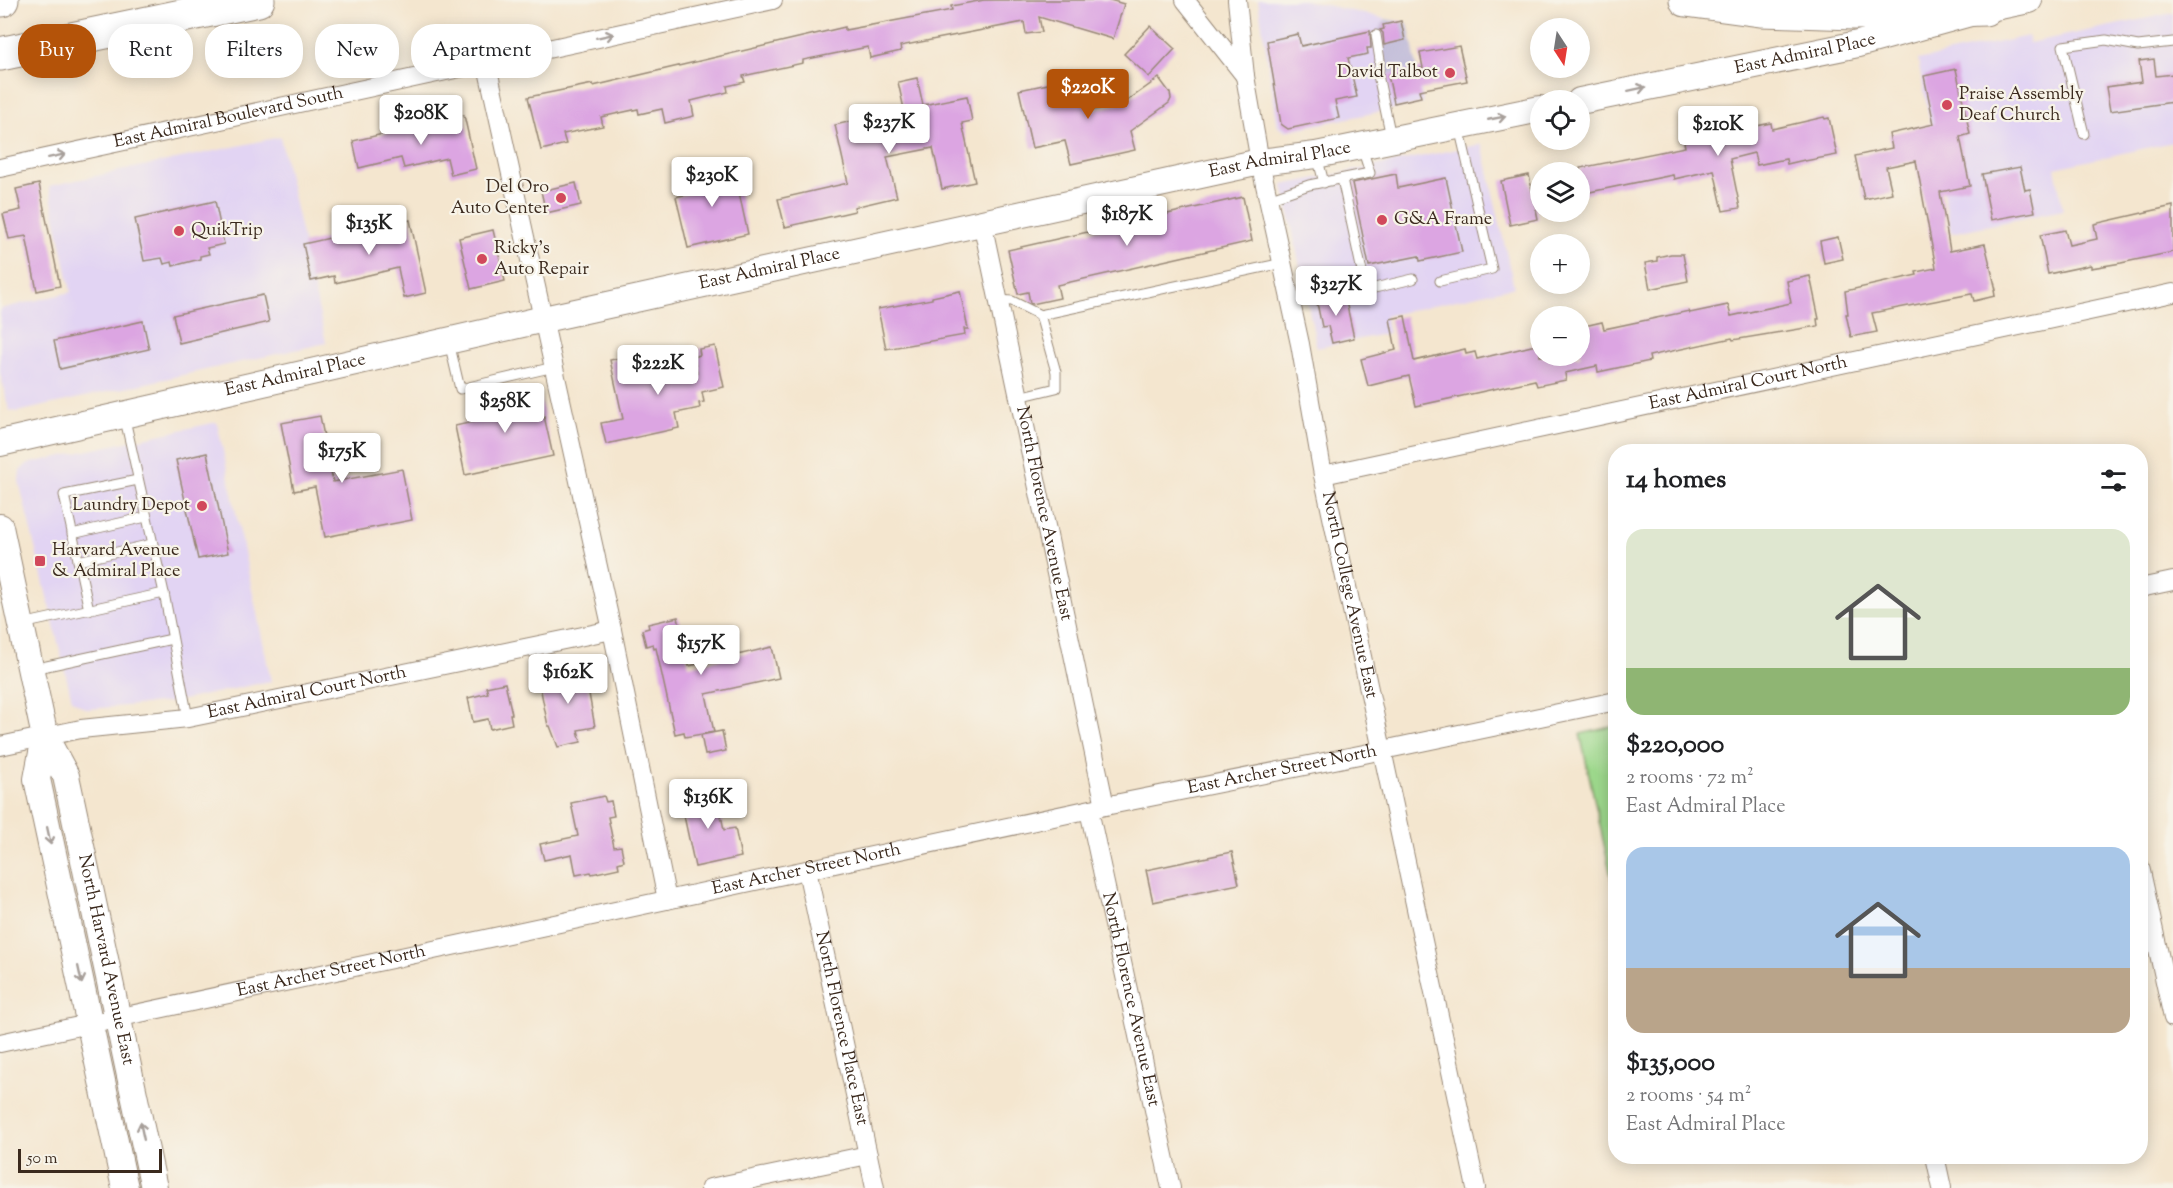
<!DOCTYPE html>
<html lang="en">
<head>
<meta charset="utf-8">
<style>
  body { margin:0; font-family:"Sorts Mill Goudy",serif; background:#f6f6f6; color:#202124; height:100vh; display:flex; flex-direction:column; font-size:22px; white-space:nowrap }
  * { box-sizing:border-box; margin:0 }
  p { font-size:20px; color:#757577 }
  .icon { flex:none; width:33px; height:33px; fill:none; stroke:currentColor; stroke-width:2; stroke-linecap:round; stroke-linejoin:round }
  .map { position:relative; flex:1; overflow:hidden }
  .panel { position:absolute; left:1608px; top:444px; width:540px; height:720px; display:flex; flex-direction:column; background:#fff; border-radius:24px; box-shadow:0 3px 15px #0003 }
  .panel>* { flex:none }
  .top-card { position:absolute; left:18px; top:24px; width:570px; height:54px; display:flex; gap:12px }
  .needle { width:39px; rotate:168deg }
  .fabs { position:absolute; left:1530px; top:18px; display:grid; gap:12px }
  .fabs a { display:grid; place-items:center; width:60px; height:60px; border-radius:50%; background:#fff; box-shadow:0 3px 15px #0003; font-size:30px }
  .scale { position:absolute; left:18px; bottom:15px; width:144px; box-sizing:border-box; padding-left:6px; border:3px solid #3b2a1e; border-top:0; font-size:16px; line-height:21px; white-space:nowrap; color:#3b2a1e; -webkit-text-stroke:4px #f7f3e8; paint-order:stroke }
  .price { position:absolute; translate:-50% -51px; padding:0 14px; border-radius:6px; background:#fff; color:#222; font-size:20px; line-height:39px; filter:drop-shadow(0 2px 3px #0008) }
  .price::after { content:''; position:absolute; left:50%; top:36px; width:18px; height:14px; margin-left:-9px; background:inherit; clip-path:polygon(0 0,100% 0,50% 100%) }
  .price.active { background:#b45309; color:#fff }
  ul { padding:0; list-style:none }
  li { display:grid; align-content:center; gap:12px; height:318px; padding:0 18px }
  li span { display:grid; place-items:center; height:186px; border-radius:18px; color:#555 }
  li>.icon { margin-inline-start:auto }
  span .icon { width:108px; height:108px; fill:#fffc; stroke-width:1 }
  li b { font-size:26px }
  h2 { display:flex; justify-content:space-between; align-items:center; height:72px; padding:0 18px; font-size:26px }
  .pill { padding:0 21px; border-radius:24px; background:#fff; box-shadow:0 3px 15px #0003; font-size:21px; line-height:54px }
  .pill.active { background:#b45309; color:#fff }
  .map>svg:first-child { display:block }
</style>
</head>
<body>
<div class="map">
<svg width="2173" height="1188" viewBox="0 0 2173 1188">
  <rect width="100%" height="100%" fill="#f7f3e8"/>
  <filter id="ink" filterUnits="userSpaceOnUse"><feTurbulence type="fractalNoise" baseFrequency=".0167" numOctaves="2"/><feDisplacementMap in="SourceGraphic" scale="12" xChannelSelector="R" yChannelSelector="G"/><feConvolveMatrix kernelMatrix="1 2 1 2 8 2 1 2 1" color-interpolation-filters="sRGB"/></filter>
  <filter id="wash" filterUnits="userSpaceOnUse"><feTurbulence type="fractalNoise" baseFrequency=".008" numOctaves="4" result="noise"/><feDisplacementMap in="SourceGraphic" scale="24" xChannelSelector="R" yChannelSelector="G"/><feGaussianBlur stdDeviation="1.35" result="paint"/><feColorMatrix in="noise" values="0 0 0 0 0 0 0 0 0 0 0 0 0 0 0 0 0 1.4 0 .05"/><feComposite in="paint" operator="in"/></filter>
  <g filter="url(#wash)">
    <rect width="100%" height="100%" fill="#f4e6cf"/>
    <g fill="#e2d4f3">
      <path d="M 1258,0 L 1304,0 L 1386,19 L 1379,29 L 1389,74 L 1417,68 L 1423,103 L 1285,131 L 1278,127 Z"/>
      <path d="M 2173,13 L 2173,142 L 2055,168 L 2063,210 L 1951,233 L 1918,60 L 2028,36 L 2029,43 Z"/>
      <path d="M 280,137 L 326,343 L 17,412 L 9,410 L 0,373 L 0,309 L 71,292 L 49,186 Z"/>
      <path d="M 1482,144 L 1514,287 L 1385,316 L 1389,333 L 1317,348 L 1283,185 Z"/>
      <path d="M 217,422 L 271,681 L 173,702 L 88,709 L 83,707 L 72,700 L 19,481 L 20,471 L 27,464 Z"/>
    </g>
    <path fill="#c5c0da" d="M 1386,19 L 1408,23 L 1417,68 L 1388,74 L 1379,29 Z"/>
    <path fill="#9dd88c" stroke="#6c8155" stroke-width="1.5" d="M 1615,726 L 1616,726 L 1615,894 L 1580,734 Z"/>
    <g id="blocks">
      <g fill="#dca5e2">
        <path d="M 984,0 L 1110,0 L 1124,4 L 1113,39 L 1039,17 L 1042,32 L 1026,34 L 1024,22 L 900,46 L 901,51 L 870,58 L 868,47 L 803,60 L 803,63 L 743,76 L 745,82 L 727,86 L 728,92 L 691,101 L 694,116 L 665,123 L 662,109 L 639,114 L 638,109 L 601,117 L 603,126 L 563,134 L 566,144 L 541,150 L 528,97 L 593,84 L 593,86 L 845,27 L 845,30 L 952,10 L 951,6 Z"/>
        <path d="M 1401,21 L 1405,40 L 1384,45 L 1383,33 L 1380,30 L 1384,29 L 1383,25 Z"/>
        <path d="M 1150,26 L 1175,49 L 1149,77 L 1124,54 Z"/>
        <path d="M 1370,31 L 1371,48 L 1367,48 L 1368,54 L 1348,58 L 1357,97 L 1335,101 L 1339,118 L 1288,129 L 1281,124 L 1267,41 L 1298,34 L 1301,46 Z"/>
        <path d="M 1459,46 L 1467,81 L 1419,90 L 1421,97 L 1394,103 L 1388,75 L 1423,68 L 1420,53 Z"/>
        <path d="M 2154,59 L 2156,76 L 2173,74 L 2173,102 L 2110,111 L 2106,87 L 2142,82 L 2139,61 Z"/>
        <path d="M 1956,69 L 1970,134 L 1960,137 L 1970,186 L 1940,192 L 1950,251 L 1985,244 L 1996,290 L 1994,290 L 1995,296 L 1974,301 L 1972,294 L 1971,294 L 1872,313 L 1877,332 L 1851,337 L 1846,314 L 1848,314 L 1845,291 L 1917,275 L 1916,272 L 1936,268 L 1916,161 L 1886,167 L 1892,193 L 1864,199 L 1855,156 L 1892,148 L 1889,134 L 1934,124 L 1924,76 Z"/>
        <path d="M 917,78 L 923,105 L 967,96 L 972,121 L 962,123 L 975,182 L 942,189 L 933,148 L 887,157 L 897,197 L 854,207 L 855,211 L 785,227 L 778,199 L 848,183 L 835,125 L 904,109 L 898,82 Z"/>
        <path d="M 1159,78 L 1170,93 L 1171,99 L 1169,103 L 1130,131 L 1135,150 L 1071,164 L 1065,141 L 1032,148 L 1019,90 L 1053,83 L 1056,94 L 1074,90 L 1076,97 L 1086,95 L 1089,92 L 1093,110 L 1124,103 Z"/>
        <path d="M 464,115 L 476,169 L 451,175 L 447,158 L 404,168 L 401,158 L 359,168 L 353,141 Z"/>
        <path d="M 1824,117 L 1825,119 L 1829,118 L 1837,155 L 1805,161 L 1804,160 L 1787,164 L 1786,159 L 1757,165 L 1754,153 L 1730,159 L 1740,208 L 1723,211 L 1714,170 L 1674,179 L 1673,175 L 1580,194 L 1580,168 L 1685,147 L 1684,142 L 1691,140 L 1771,123 L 1772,129 Z"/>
        <path d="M 733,165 L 748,234 L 688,248 L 676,197 L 691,193 L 686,175 Z"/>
        <path d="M 2020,167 L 2025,190 L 2030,189 L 2035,212 L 1991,220 L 1982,174 Z"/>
        <path d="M 1396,174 L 1398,188 L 1446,178 L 1462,252 L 1420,261 L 1419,256 L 1369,266 L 1352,183 Z"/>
        <path d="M 1529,175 L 1538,219 L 1510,225 L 1501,181 Z"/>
        <path d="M 576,183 L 581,205 L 546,213 L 541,191 Z"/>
        <path d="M 39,184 L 60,286 L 37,291 L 26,236 L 9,239 L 3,214 L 21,210 L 16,189 Z"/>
        <path d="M 1243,197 L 1252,241 L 1057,285 L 1060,298 L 1032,304 L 1030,303 L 1028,292 L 1018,294 L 1008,250 Z"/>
        <path d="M 215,201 L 224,244 L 207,248 L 209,254 L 200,256 L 200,259 L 173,266 L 172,262 L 164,264 L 162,258 L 144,261 L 135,219 Z"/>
        <path d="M 2173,206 L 2173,252 L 2121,263 L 2091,268 L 2091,265 L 2048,274 L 2040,235 L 2065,230 L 2069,245 L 2097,239 L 2094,224 Z"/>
        <path d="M 410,220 L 426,293 L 404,298 L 398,268 L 335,283 L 334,276 L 311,281 L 303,244 Z"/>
        <path d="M 493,230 L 505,281 L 471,289 L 459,238 Z"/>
        <path d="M 1838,237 L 1843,259 L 1824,263 L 1820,241 Z"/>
        <path d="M 1671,254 L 1683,254 L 1688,281 L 1650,289 L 1645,263 L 1657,261 L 1657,257 Z"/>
        <path d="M 1810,276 L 1819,319 L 1817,319 L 1818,326 L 1733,340 L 1732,338 L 1649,356 L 1650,361 L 1598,372 L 1597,366 L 1565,373 L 1566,380 L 1537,386 L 1535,380 L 1416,406 L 1409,376 L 1368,386 L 1361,359 L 1396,350 L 1390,319 L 1405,316 L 1414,361 L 1465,349 L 1466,354 L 1475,352 L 1477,359 L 1540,344 L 1540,356 L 1580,356 L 1580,327 L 1602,322 L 1604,329 L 1689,311 L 1690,313 L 1728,305 L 1731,316 L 1791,303 L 1787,281 Z"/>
        <path d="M 960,291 L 968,329 L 964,329 L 965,335 L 886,349 L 878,309 L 932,299 L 932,297 Z"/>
        <path d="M 1344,292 L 1354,338 L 1332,343 L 1328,326 L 1322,327 L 1316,298 Z"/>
        <path d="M 263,295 L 269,322 L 179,343 L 173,315 Z"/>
        <path d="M 143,321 L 149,349 L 60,369 L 54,341 Z"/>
        <path d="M 715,346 L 724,387 L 702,392 L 704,402 L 699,403 L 700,408 L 676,413 L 679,428 L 606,444 L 601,423 L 623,419 L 610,360 L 639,354 L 644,378 L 667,374 L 668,379 L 697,373 L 694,357 L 700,355 L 699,349 Z"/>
        <path d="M 538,389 L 553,456 L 465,475 L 455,426 L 486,419 L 482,401 Z"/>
        <path d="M 320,416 L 333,482 L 402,469 L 412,520 L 325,537 L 315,487 L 294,491 L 281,423 Z"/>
        <path d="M 207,453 L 228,553 L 198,559 L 176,460 Z"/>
        <path d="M 678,617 L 689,666 L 772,647 L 779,678 L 706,694 L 714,732 L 685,737 L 684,732 L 675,734 L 656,648 L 654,649 L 653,644 L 646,646 L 642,630 L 649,628 L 648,624 Z"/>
        <path d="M 584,666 L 595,727 L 578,730 L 581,742 L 558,747 L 550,726 L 548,726 L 540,686 L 554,683 L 551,672 Z"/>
        <path d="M 505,683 L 512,714 L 510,714 L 512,724 L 490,729 L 488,719 L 473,722 L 468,698 L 488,693 L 486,687 Z"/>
        <path d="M 722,731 L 726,751 L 705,755 L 701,735 Z"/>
        <path d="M 716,790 L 724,830 L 735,828 L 741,857 L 695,867 L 680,797 Z"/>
        <path d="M 604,796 L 606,802 L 611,801 L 614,816 L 608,817 L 614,847 L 621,846 L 624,861 L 618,863 L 619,868 L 592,874 L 591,872 L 576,875 L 572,854 L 544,860 L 540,844 L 578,836 L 571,803 Z"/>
        <path d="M 1232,852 L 1239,884 L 1153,902 L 1146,870 Z"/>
      </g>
    </g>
  </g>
  <g filter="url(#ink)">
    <use href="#blocks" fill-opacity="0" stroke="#988876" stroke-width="1.5"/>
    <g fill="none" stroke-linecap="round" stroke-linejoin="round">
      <defs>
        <g id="service">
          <path d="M 1376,35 L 1380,60 L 1378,75 L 1391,137"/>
          <path d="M 2084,134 L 2063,46 L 2106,40 L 2138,46 L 2173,42"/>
          <path d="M 1317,156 L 1324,183"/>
          <path d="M 1342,179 L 1366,290 L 1413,279"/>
          <path d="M 1268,199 L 1309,185 L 1370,173 L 1362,148"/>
          <path d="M 1440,281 L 1492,269 L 1459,127"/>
          <path d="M 998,300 L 1012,301 L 1040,315 L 1056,372 L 1056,388 L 1019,397"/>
          <path d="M 1040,315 L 1283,263"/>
          <path d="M 449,342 L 460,389 L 554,367"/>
          <path d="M 124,415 L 164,593 L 188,718"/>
          <path d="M 72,534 L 146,517"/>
          <path d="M 78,561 L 152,544"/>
          <path d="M 89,610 L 64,495 L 138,480"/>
          <path d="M 22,624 L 164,593"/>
          <path d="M 33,669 L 172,639"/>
        </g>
        <g id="minor">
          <path d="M 1185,0 L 1245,76"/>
          <path id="s1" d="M 1237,0 L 1245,76 L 1260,162 L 1300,344 L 1323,475 L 1476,1188"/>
          <path d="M 486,61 L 612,630 L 667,900"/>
          <path id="s2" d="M 0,168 L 773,0"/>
          <path id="s3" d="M 982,222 L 1105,806"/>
          <path id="s4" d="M 1323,475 L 2173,293"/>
          <path d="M 2140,588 L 2173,581"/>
          <path id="s5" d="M 0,746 L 81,729 L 188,718 L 612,630"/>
          <path id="s6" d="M 1089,810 L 1171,1188"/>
          <path d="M 2140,867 L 2173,1018"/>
          <path id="s7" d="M 807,870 L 875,1188"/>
          <path id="s8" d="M 0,1043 L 1105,806 L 1364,754 L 1616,701"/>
          <path d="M 1935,1156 L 1942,1188"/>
          <path d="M 710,1188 L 868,1155"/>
        </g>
        <g id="secondary">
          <path id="s9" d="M 1580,101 L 1858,44 L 1985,9 L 2029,0"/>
          <path id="s10" d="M 0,443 L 544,319 L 1260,162 L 1316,155 L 1540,109"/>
          <path id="s11" d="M 0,527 L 45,737 L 66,776 L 154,1188"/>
          <path d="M 45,737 L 37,779 L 125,1188"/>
        </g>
        <g id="motorway">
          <path d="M 0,0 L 2,0"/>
          <path d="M 1686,0 L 1760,10 L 1855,13 L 1985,9"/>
          <path d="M 0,54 L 258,0"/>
        </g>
      </defs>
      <use href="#service" stroke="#988876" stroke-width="11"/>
      <use href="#minor" stroke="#988876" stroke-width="20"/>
      <use href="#secondary" stroke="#988876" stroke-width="28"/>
      <use href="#motorway" stroke="#988876" stroke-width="35"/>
      <use href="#service" stroke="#fff" stroke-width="9"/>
      <use href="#minor" stroke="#fff" stroke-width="18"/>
      <use href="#secondary" stroke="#fff" stroke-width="26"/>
      <use href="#motorway" stroke="#fff" stroke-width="33"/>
    </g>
    <defs><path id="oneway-shaft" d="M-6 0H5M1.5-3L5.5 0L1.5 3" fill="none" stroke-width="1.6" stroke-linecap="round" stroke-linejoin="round" transform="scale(1.5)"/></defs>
    <g stroke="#a79f9a">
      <use href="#oneway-shaft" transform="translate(605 36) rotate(-12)"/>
      <use href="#oneway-shaft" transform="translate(1637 89) rotate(-12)"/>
      <use href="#oneway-shaft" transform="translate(1497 118) rotate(-11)"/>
      <use href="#oneway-shaft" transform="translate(57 156) rotate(-12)"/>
      <use href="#oneway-shaft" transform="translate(49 836) rotate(78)"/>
      <use href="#oneway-shaft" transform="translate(80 975) rotate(78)"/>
      <use href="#oneway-shaft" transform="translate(142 1131) rotate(-102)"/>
    </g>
  </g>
  <g fill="#d1495b" stroke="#f7f3e8" stroke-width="2">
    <circle cx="1450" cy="73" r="6"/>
    <circle cx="1947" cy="105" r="6"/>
    <circle cx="561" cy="198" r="6"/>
    <circle cx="1382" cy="220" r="6"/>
    <circle cx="179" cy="231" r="6"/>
    <circle cx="482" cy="259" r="6"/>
    <circle cx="202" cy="506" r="6"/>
    <rect x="34" y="555" width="12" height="12" rx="3"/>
  </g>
  <g text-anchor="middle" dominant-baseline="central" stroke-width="4.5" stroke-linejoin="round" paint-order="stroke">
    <g font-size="18" fill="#3b2a1e" stroke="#f7f3e8">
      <text stroke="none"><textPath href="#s9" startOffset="230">East Admiral Place</textPath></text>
      <text stroke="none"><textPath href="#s2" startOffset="234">East Admiral Boulevard South</textPath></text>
      <text stroke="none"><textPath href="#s10" startOffset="1311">East Admiral Place</textPath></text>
      <text stroke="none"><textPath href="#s10" startOffset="789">East Admiral Place</textPath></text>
      <text stroke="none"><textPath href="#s10" startOffset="303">East Admiral Place</textPath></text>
      <text stroke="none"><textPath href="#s4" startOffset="435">East Admiral Court North</textPath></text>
      <text stroke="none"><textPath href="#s3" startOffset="298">North Florence Avenue East</textPath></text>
      <text stroke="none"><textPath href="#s1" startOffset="606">North College Avenue East</textPath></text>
      <text stroke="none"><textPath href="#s5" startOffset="312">East Admiral Court North</textPath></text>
      <text stroke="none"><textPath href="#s8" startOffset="1311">East Archer Street North</textPath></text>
      <text stroke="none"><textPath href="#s8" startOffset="825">East Archer Street North</textPath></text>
      <text stroke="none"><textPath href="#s11" startOffset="447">North Harvard Avenue East</textPath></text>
      <text stroke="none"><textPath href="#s8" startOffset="339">East Archer Street North</textPath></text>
      <text stroke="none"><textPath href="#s6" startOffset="194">North Florence Avenue East</textPath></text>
      <text stroke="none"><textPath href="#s7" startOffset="162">North Florence Place East</textPath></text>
    </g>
    <g font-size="18" fill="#3b2a1e" stroke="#f7f3e8" text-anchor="start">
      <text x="1438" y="73" text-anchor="end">David Talbot</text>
      <text x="1959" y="95">Praise Assembly<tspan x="1959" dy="21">Deaf Church</tspan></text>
      <text x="549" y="188" text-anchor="end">Del Oro<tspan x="549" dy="21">Auto Center</tspan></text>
      <text x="1394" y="220">G&amp;A Frame</text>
      <text x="191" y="231">QuikTrip</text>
      <text x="494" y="249">Ricky's<tspan x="494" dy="21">Auto Repair</tspan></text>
      <text x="190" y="506" text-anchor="end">Laundry Depot</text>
      <text x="52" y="551">Harvard Avenue<tspan x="52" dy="21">&amp; Admiral Place</tspan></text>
    </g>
  </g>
</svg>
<div class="fabs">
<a><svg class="needle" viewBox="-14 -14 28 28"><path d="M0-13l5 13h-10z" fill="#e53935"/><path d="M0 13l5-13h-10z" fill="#757577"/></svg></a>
<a><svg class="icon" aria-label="locate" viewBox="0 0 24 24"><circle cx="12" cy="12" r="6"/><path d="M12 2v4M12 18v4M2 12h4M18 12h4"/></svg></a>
<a><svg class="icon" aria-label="layers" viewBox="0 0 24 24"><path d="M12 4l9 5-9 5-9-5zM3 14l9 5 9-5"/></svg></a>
<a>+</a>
<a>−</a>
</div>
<div class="scale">50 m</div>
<b class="price active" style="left:1088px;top:120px">$220K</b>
<b class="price" style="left:421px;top:146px">$208K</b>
<b class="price" style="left:889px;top:155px">$237K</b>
<b class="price" style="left:1718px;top:157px">$210K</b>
<b class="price" style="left:712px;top:208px">$230K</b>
<b class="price" style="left:1127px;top:247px">$187K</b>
<b class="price" style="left:369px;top:256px">$135K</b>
<b class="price" style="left:1336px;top:317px">$327K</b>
<b class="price" style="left:658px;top:396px">$222K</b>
<b class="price" style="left:505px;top:434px">$258K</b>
<b class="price" style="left:342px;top:484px">$175K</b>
<b class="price" style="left:701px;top:676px">$157K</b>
<b class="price" style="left:568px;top:705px">$162K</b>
<b class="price" style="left:708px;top:830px">$136K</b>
<div class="top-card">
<a class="pill active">Buy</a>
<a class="pill">Rent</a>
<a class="pill">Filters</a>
<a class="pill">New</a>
<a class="pill">Apartment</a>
</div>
<section class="panel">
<h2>14 homes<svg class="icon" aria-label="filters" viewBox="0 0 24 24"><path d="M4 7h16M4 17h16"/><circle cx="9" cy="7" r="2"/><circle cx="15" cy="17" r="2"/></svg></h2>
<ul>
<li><span style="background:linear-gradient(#dfe7d0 75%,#8fb573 0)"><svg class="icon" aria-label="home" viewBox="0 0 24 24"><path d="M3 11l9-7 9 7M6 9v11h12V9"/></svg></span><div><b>$220,000</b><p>2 rooms · 72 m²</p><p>East Admiral Place</p></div></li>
<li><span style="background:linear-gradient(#a9c7e8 65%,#b9a48a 0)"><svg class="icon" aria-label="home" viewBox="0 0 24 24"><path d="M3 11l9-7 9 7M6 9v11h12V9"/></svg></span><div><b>$135,000</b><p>2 rooms · 54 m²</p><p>East Admiral Place</p></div></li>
</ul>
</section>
</div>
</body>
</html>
